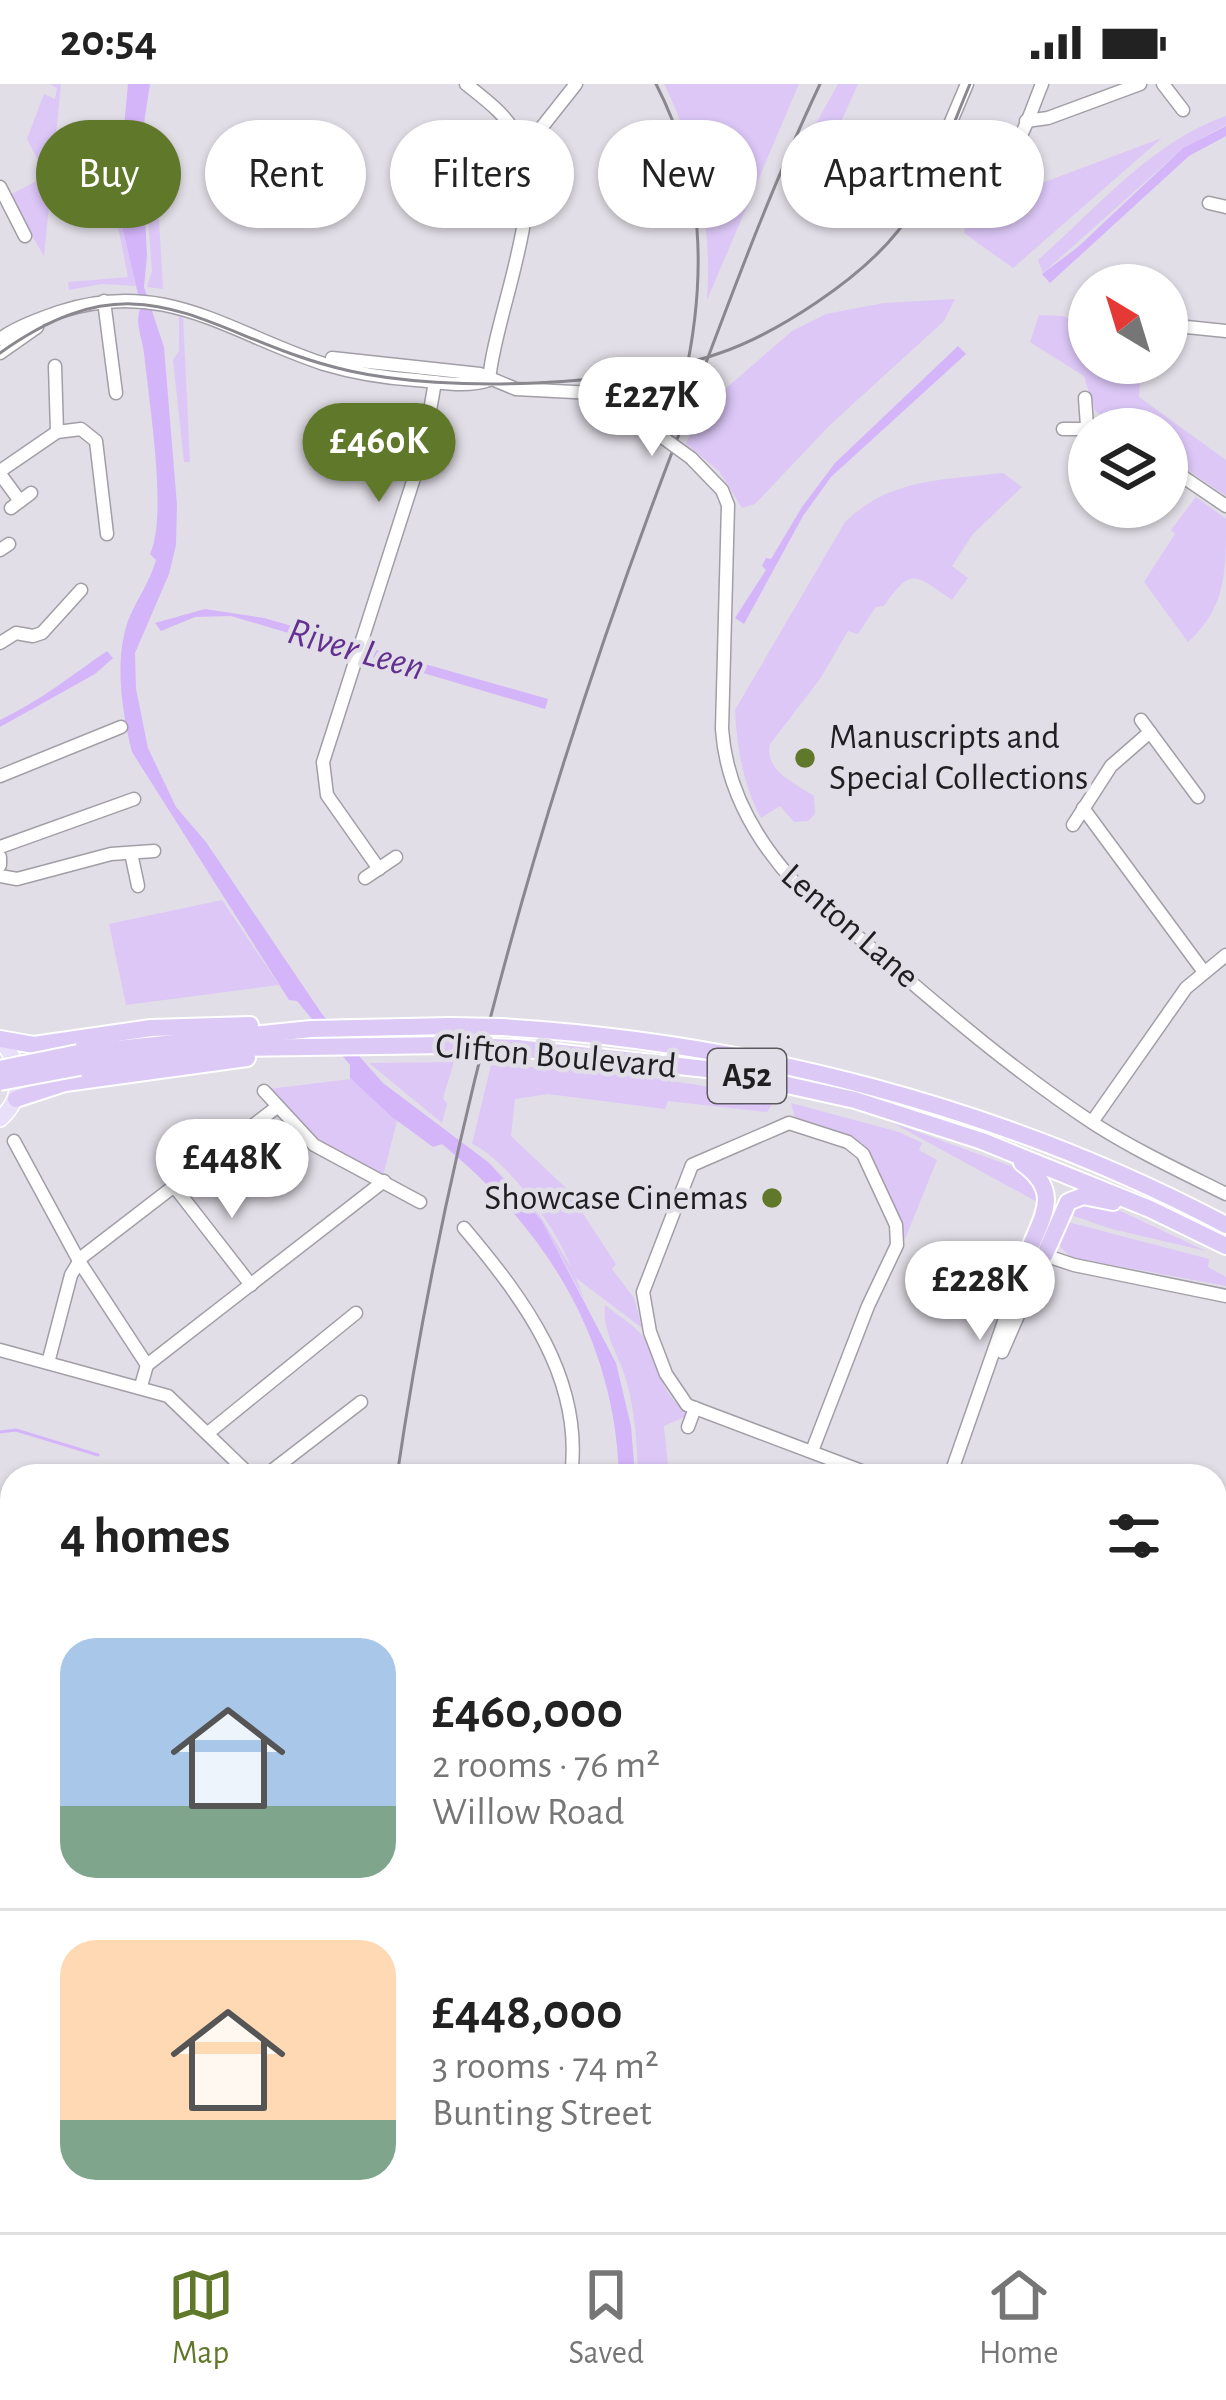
<!DOCTYPE html>
<html lang="en">
<head>
<meta charset="utf-8">
<style>
  body { margin:0; font-family:"Alegreya Sans",sans-serif; background:#f2f2f2; color:#222; height:100vh; display:flex; flex-direction:column; font-size:45px; white-space:nowrap }
  * { box-sizing:border-box; margin:0 }
  p { font-size:39px; color:#767676 }
  .icon { flex:none; width:66px; height:66px; fill:none; stroke:currentColor; stroke-width:2; stroke-linecap:round; stroke-linejoin:round }
  .map { position:relative; flex:1; overflow:hidden }
  .details { position:absolute; left:0px; top:1380px; width:1227px; height:768px; display:flex; flex-direction:column; background:#fff; border-radius:36px 36px 0 0; box-shadow:0 3px 9px #0004 }
  .details>* { flex:none }
  .hud { position:absolute; left:36px; top:36px; width:1155px; height:108px; display:flex; gap:24px }
  .needle { width:78px; rotate:322deg }
  .tools { position:absolute; left:1068px; top:180px; display:grid; gap:24px }
  .tools a { display:grid; place-items:center; width:120px; height:120px; border-radius:50%; background:#fff; box-shadow:0 3px 9px #0004; font-size:60px }
  .price { position:absolute; translate:-50% -102px; padding:0 27px; border-radius:42px; background:#fff; color:#222; font-size:39px; line-height:78px; filter:drop-shadow(0 3px 6px #0008) }
  .price::after { content:''; position:absolute; left:50%; top:72px; width:36px; height:27px; margin-left:-18px; background:inherit; clip-path:polygon(0 0,100% 0,50% 100%) }
  .price.selected { background:#60782a; color:#fff }
  ul { padding:0; list-style:none }
  li { display:flex; align-items:center; gap:36px; height:300px; padding:0 60px }
  li+li { border-top:3px solid #e0e0e0 }
  li span { display:grid; place-items:center; flex:none; width:336px; height:240px; border-radius:36px; color:#555 }
  li>.icon { margin-inline-start:auto }
  span .icon { width:144px; height:144px; fill:#fffc; stroke-width:1 }
  li b { font-size:51px }
  h2 { display:flex; justify-content:space-between; align-items:center; height:144px; padding:0 60px; font-size:51px }
  .pill { padding:0 42px; border-radius:54px; background:#fff; box-shadow:0 3px 9px #0004; font-size:42px; line-height:108px }
  .pill.selected { background:#60782a; color:#fff }
  .status { display:flex; justify-content:space-between; align-items:center; height:84px; padding:0 60px; background:#fff; direction:ltr }
  .status svg { height:33px; fill:currentColor }
  .tab-bar { display:flex; justify-content:space-around; align-items:center; height:168px; border-top:3px solid #e0e0e0; background:#fff; font-size:33px; color:#767676 }
  .tab-bar a { display:grid; justify-items:center; gap:6px }
  .tab-bar .selected { color:#60782a }
  .map>svg:first-child { display:block }
</style>
</head>
<body>
<div class="status"><b>20:54</b><svg viewBox="0 0 49 12"><path d="M0 12V9h3v3zM5 12V6h3v6zM10 12V3h3v9zM15 12V0h3v12zM26 1h20v11H26zM47 4h2v5h-2z"/></svg></div>
<div class="map">
<svg width="1226" height="2148" viewBox="0 0 1226 2148">
  <rect width="100%" height="100%" fill="#e2dee7"/>
  <g fill="#dcc7f7">
    <path d="M 50,0 L 61,0 L 44,172 L 8,112 L 46,92 L 27,55 L 44,10 L 55,15 L 57,4 Z"/>
    <path d="M 664,0 L 799,0 L 707,216 C 712,140 698,68 664,0 Z"/>
    <path d="M 838,0 L 858,0 L 812,102 L 805,91 L 821,70 L 821,57 L 814,58 L 807,67 L 802,65 Z"/>
    <path d="M 1226,32 L 1226,41 L 1183,64 L 1043,189 L 1038,176 C 1095,126 1152,57 1226,32 Z"/>
    <path d="M 1162,54 L 1013,184 L 964,149 L 966,138 L 983,121 Z"/>
    <path d="M 148,135 L 159,135 L 163,205 L 147,203 L 152,187 Z"/>
    <path d="M 121,138 L 136,202 L 102,200 L 69,206 L 68,198 L 128,193 L 118,143 Z"/>
    <path d="M 955,215 L 944,237 L 830,341 L 755,420 L 742,424 L 719,387 L 686,360 L 700,327 L 792,247 L 826,230 L 884,219 Z"/>
    <path d="M 179,231 L 183,233 L 190,378 L 184,378 L 173,276 L 179,267 Z"/>
    <path d="M 1039,231 L 1063,232 L 1089,244 L 1085,261 L 1089,265 L 1089,279 L 1110,279 L 1140,300 L 1139,313 L 1226,376 L 1226,412 L 1167,372 L 1167,345 L 1126,345 L 1095,327 L 1084,292 L 1030,258 Z"/>
    <path d="M 1003,389 L 1022,403 L 973,450 L 952,482 L 968,494 L 952,516 C 915,491 912,482 884,522 L 876,523 L 858,550 L 848,547 L 820,595 L 770,660 C 764,687 795,699 814,712 L 815,730 L 808,737 L 794,738 L 780,722 L 761,734 C 743,700 737,665 735,626 L 845,438 C 890,394 944,396 1003,389 Z"/>
    <path d="M 1196,413 L 1226,435 C 1226,490 1226,523 1188,558 L 1144,498 L 1175,450 L 1171,446 Z"/>
    <path d="M 222,816 L 279,901 L 126,921 L 109,840 Z"/>
    <path d="M 454,978 L 443,1014 L 447,1020 L 442,1039 L 369,979 Z"/>
    <path d="M 491,981 C 584,984 683,994 774,1017 L 767,1028 L 668,1017 L 665,1025 L 548,1010 L 515,1015 L 511,1052 L 567,1105 L 616,1180 L 612,1185 L 634,1214 L 642,1244 L 576,1194 L 585,1217 L 542,1137 L 481,1070 L 540,1132 L 571,1183 C 558,1147 507,1075 472,1060 Z"/>
    <path d="M 351,995 L 397,1037 L 383,1092 L 314,1055 L 269,1005 Z"/>
    <path d="M 791,1019 L 899,1048 L 922,1059 L 919,1066 L 937,1076 L 905,1155 L 865,1063 L 853,1053 L 795,1033 Z"/>
    <path d="M 891,1038 L 1016,1084 L 1035,1100 L 1041,1120 Z"/>
    <path d="M 1101,1118 L 1206,1167 L 1112,1145 L 1068,1130 L 1079,1119 Z"/>
    <path d="M 1068,1138 L 1209,1175 L 1208,1183 L 1226,1193 L 1226,1202 L 1070,1173 L 1058,1160 Z"/>
    <path d="M 605,1221 C 617,1231 635,1241 644,1254 C 666,1286 651,1299 689,1331 L 664,1342 L 669,1392 L 638,1392 C 637,1358 635,1328 626,1295 C 618,1269 602,1248 605,1221 Z"/>
    <path d="M 1215,2014 L 1226,2022 L 1226,2072 L 1215,2064 Z"/>
    <path d="M 0,2074 L 12,2076 L 12,2136 L 253,2136 L 251,2148 L 0,2148 Z"/>
  </g>
  <g fill="#d4b5fa">
    <path d="M 128,0 L 150,0 L 141,59 L 147,171 L 144,203 L 164,263 L 177,421 L 176,461 L 169,490 L 135,569 L 136,605 L 148,664 L 176,723 L 206,758 L 322,930 L 383,999 L 488,1078 L 542,1137 L 616,1279 L 631,1342 L 635,1392 L 619,1392 C 615,1255 546,1145 442,1060 L 433,1063 L 392,1033 L 350,994 L 350,981 L 297,917 L 289,916 L 132,668 C 122,628 114,577 128,537 C 136,516 150,498 156,476 L 150,470 C 168,432 149,319 144,269 C 142,253 134,238 141,223 L 121,138 L 119,96 Z"/>
    <path d="M 1226,42 L 1226,52 L 1189,72 L 1050,199 L 1042,190 L 1078,163 L 1183,64 Z"/>
    <path d="M 958,262 L 966,270 L 831,393 L 803,432 L 744,540 L 735,534 L 766,486 L 762,482 L 766,474 L 771,475 L 802,423 L 835,379 Z"/>
    <path d="M 205,525 L 264,534 L 548,615 L 545,625 L 231,532 L 195,533 L 161,547 L 155,539 Z"/>
    <path d="M 107,567 L 113,574 L 95,590 L 0,643 L 0,636 C 40,617 72,591 107,567 Z"/>
  </g>
  <g fill="none" stroke-linecap="round" stroke-linejoin="round">
    <g stroke="#d4b5fa" stroke-width="3">
      <path d="M 0,1348 L 16,1346 L 98,1371"/>
      <path d="M 141,2148 L 144,2136"/>
    </g>
    <defs>
      <g id="minor">
        <path d="M 466,0 C 486,16 506,30 518,54 C 549,113 495,229 489,296"/>
        <path d="M 1163,0 L 1183,26"/>
        <path d="M 1026,37 L 1048,34 L 1140,0"/>
        <path d="M 523,67 L 576,0"/>
        <path d="M 934,77 C 945,81 958,88 970,90 C 1013,97 1029,30 1042,0"/>
        <path d="M 927,94 L 967,0"/>
        <path d="M 0,103 L 25,152"/>
        <path d="M 1209,119 L 1226,123"/>
        <path d="M 104,217 L 116,309"/>
        <path d="M 1167,241 L 1226,247"/>
        <path d="M 0,255 C 17,243 39,235 59,228 C 165,193 229,249 324,280 C 354,289 385,294 416,296 C 440,298 466,304 489,296"/>
        <path d="M 0,269 L 37,243"/>
        <path d="M 332,274 L 480,290 L 516,305 L 593,309 L 640,337"/>
        <path d="M 55,282 L 57,348 L 81,345 L 96,357 L 107,450"/>
        <path d="M 1085,314 L 1087,342"/>
        <path d="M 1063,345 L 1108,345"/>
        <path d="M 691,374 L 722,406 L 728,421 L 722,645 C 726,704 756,756 795,799 C 893,881 989,971 1096,1041 C 1137,1067 1182,1088 1226,1110"/>
        <path d="M 1167,382 L 1226,422"/>
        <path d="M 0,387 L 57,348"/>
        <path d="M 0,390 L 20,417"/>
        <path d="M 11,424 L 31,409"/>
        <path d="M 0,466 L 9,460"/>
        <path d="M 0,559 L 16,549 L 33,552 L 42,549 L 81,506"/>
        <path d="M 1141,636 L 1198,713"/>
        <path d="M 0,692 L 121,643"/>
        <path d="M 1083,724 L 1204,888"/>
        <path d="M 1073,741 L 1111,682 L 1150,648"/>
        <path d="M 0,763 L 134,715"/>
        <path d="M 131,769 L 138,802"/>
        <path d="M 0,773 L 0,781"/>
        <path d="M 379,785 L 327,711 L 323,678 L 423,366 L 435,298"/>
        <path d="M 0,792 L 17,795 L 111,770 L 154,767"/>
        <path d="M 365,794 L 396,773"/>
        <path d="M 264,1007 L 314,1061 L 420,1118"/>
        <path d="M 1092,1038 L 1186,904 L 1226,871"/>
        <path d="M 14,1057 L 79,1177 L 147,1281 L 141,1302"/>
        <path d="M 174,1102 L 251,1201"/>
        <path d="M 464,1144 C 524,1215 584,1295 571,1392"/>
        <path d="M 0,1266 L 168,1312 L 251,1392"/>
        <path d="M 1002,1268 L 1045,1170"/>
        <path d="M 48,1279 L 71,1191 L 82,1173 L 277,1023"/>
        <path d="M 147,1281 L 384,1097"/>
        <path d="M 688,1343 L 695,1324"/>
        <path d="M 208,1349 L 356,1229"/>
        <path d="M 812,1367 L 868,1222 L 897,1161 L 896,1141 L 863,1070 L 848,1058 L 789,1039 L 692,1081 L 643,1208 L 650,1248 L 666,1290 L 687,1321 L 875,1392"/>
        <path d="M 265,1392 L 361,1318"/>
        <path d="M 950,1392 L 1029,1166 L 1074,1181 L 1226,1212"/>
        <path d="M 1215,1571 L 1226,1576"/>
        <path d="M 0,1720 L 12,1720"/>
        <path d="M 1116,2143 L 1120,2136"/>
        <path d="M 555,2148 L 556,2136"/>
      </g>
      <path id="major" d="M 0,956 C 22,980 26,1012 0,1035"/>
      <g id="highway">
        <path d="M 501,943 C 751,958 1005,1024 1226,1141"/>
        <path d="M 0,955 L 34,961 L 151,944 L 250,941"/>
        <path d="M 517,964 L 724,987 L 855,1016 L 982,1057 L 1150,1125 L 1226,1162"/>
        <path d="M 78,969 L 311,945 L 450,942"/>
        <path d="M 80,983 L 241,964 L 448,961"/>
        <path d="M 16,1015 L 65,999 L 247,974"/>
        <path d="M 1022,1079 C 1061,1107 1044,1129 1029,1166"/>
        <path d="M 1045,1170 L 1068,1118 L 1083,1112 L 1113,1118"/>
      </g>
    </defs>
    <use href="#minor" stroke="#a29ea6" stroke-width="15"/>
    <use href="#major" stroke="#fff" stroke-width="18"/>
    <use href="#highway" stroke="#fff" stroke-width="20"/>
    <use href="#minor" stroke="#fff" stroke-width="12"/>
    <use href="#major" stroke="#eadffa" stroke-width="15"/>
    <use href="#highway" stroke="#dcc9f6" stroke-width="16"/>
    <path stroke="#8a888e" stroke-width="3" d="M 0,269 C 147,164 206,255 350,287 C 448,309 624,303 720,269 C 778,249 860,195 898,147 C 932,105 949,49 970,0"/>
    <g stroke="#8a888e" stroke-width="3">
      <path d="M 656,0 C 705,95 707,194 684,297"/>
      <path d="M 397,1392 C 450,1032 550,684 681,345 C 725,229 767,112 820,0"/>
      <path d="M 306,2148 L 307,2136"/>
    </g>
    <defs>
      <path id="minor-bridge" d="M 640,337 L 691,374"/>
      <g id="highway-bridge">
        <path d="M 450,942 L 501,943"/>
        <path d="M 448,961 L 517,964"/>
        <path d="M 0,985 L 78,969"/>
        <path d="M 0,998 L 80,983"/>
      </g>
    </defs>
    <use href="#minor-bridge" stroke="#a29ea6" stroke-width="15" stroke-linecap="butt"/>
    <use href="#highway-bridge" stroke="#fff" stroke-width="20" stroke-linecap="butt"/>
    <use href="#minor-bridge" stroke="#fff" stroke-width="12"/>
    <use href="#highway-bridge" stroke="#dcc9f6" stroke-width="16"/>
  </g>
  <g fill="#60782a" stroke="#e2dee7" stroke-width="4.5">
    <circle cx="805" cy="674" r="12"/>
    <circle cx="772" cy="1114" r="12"/>
  </g>
  <g text-anchor="middle" dominant-baseline="central" stroke-width="9" stroke-linejoin="round" paint-order="stroke">
    <rect fill="#e2dee7" stroke="#5a585c" stroke-width="3" x="708" y="965" width="78" height="54" rx="9"/>
    <g font-size="33" font-weight="bold" fill="#1f1e21">
      <text x="747" y="992">A52</text>
    </g>
    <g font-size="36" fill="#1f1e21" stroke="#e2dee7" text-anchor="start">
      <text x="829" y="653">Manuscripts and<tspan x="829" dy="41">Special Collections</tspan></text>
      <text x="748" y="1114" text-anchor="end">Showcase Cinemas</text>
    </g>
    <g font-size="36" fill="#1f1e21" stroke="#e2dee7">
      <text transform="translate(850 842) rotate(41)">Lenton Lane</text>
      <text transform="translate(556 972) rotate(5)">Clifton Boulevard</text>
    </g>
    <g font-size="39" font-style="italic" fill="#623090" stroke="#e2dee7">
      <text transform="translate(356 566) rotate(16)">River Leen</text>
    </g>
  </g>
</svg>
<div class="tools">
<a><svg class="needle" viewBox="-14 -14 28 28"><path d="M0-13l5 13h-10z" fill="#e53935"/><path d="M0 13l5-13h-10z" fill="#767676"/></svg></a>
<a><svg class="icon" aria-label="layers" viewBox="0 0 24 24"><path d="M12 4l9 5-9 5-9-5zM3 14l9 5 9-5"/></svg></a>
</div>
<b class="price" style="left:652px;top:375px">£227K</b>
<b class="price selected" style="left:379px;top:421px">£460K</b>
<b class="price" style="left:232px;top:1137px">£448K</b>
<b class="price" style="left:980px;top:1259px">£228K</b>
<div class="hud">
<a class="pill selected">Buy</a>
<a class="pill">Rent</a>
<a class="pill">Filters</a>
<a class="pill">New</a>
<a class="pill">Apartment</a>
</div>
<section class="details">
<h2>4 homes<svg class="icon" aria-label="filters" viewBox="0 0 24 24"><path d="M4 7h16M4 17h16"/><circle cx="9" cy="7" r="2"/><circle cx="15" cy="17" r="2"/></svg></h2>
<ul>
<li><span style="background:linear-gradient(#a9c7e8 70%,#7fa58c 0)"><svg class="icon" aria-label="home" viewBox="0 0 24 24"><path d="M3 11l9-7 9 7M6 9v11h12V9"/></svg></span><div><b>£460,000</b><p>2 rooms · 76 m²</p><p>Willow Road</p></div></li>
<li><span style="background:linear-gradient(#ffd9b3 75%,#7fa58c 0)"><svg class="icon" aria-label="home" viewBox="0 0 24 24"><path d="M3 11l9-7 9 7M6 9v11h12V9"/></svg></span><div><b>£448,000</b><p>3 rooms · 74 m²</p><p>Bunting Street</p></div></li>
</ul>
</section>
</div>
<nav class="tab-bar">
<a class="selected"><svg class="icon" aria-label="map" viewBox="0 0 24 24"><path d="M3 6l6-2 6 2 6-2v14l-6 2-6-2-6 2zM9 4v14M15 6v14"/></svg>Map</a>
<a><svg class="icon" aria-label="saved" viewBox="0 0 24 24"><path d="M7 4h10v16l-5-4-5 4z"/></svg>Saved</a>
<a><svg class="icon" aria-label="home" viewBox="0 0 24 24"><path d="M3 11l9-7 9 7M6 9v11h12V9"/></svg>Home</a>
</nav>
</body>
</html>
